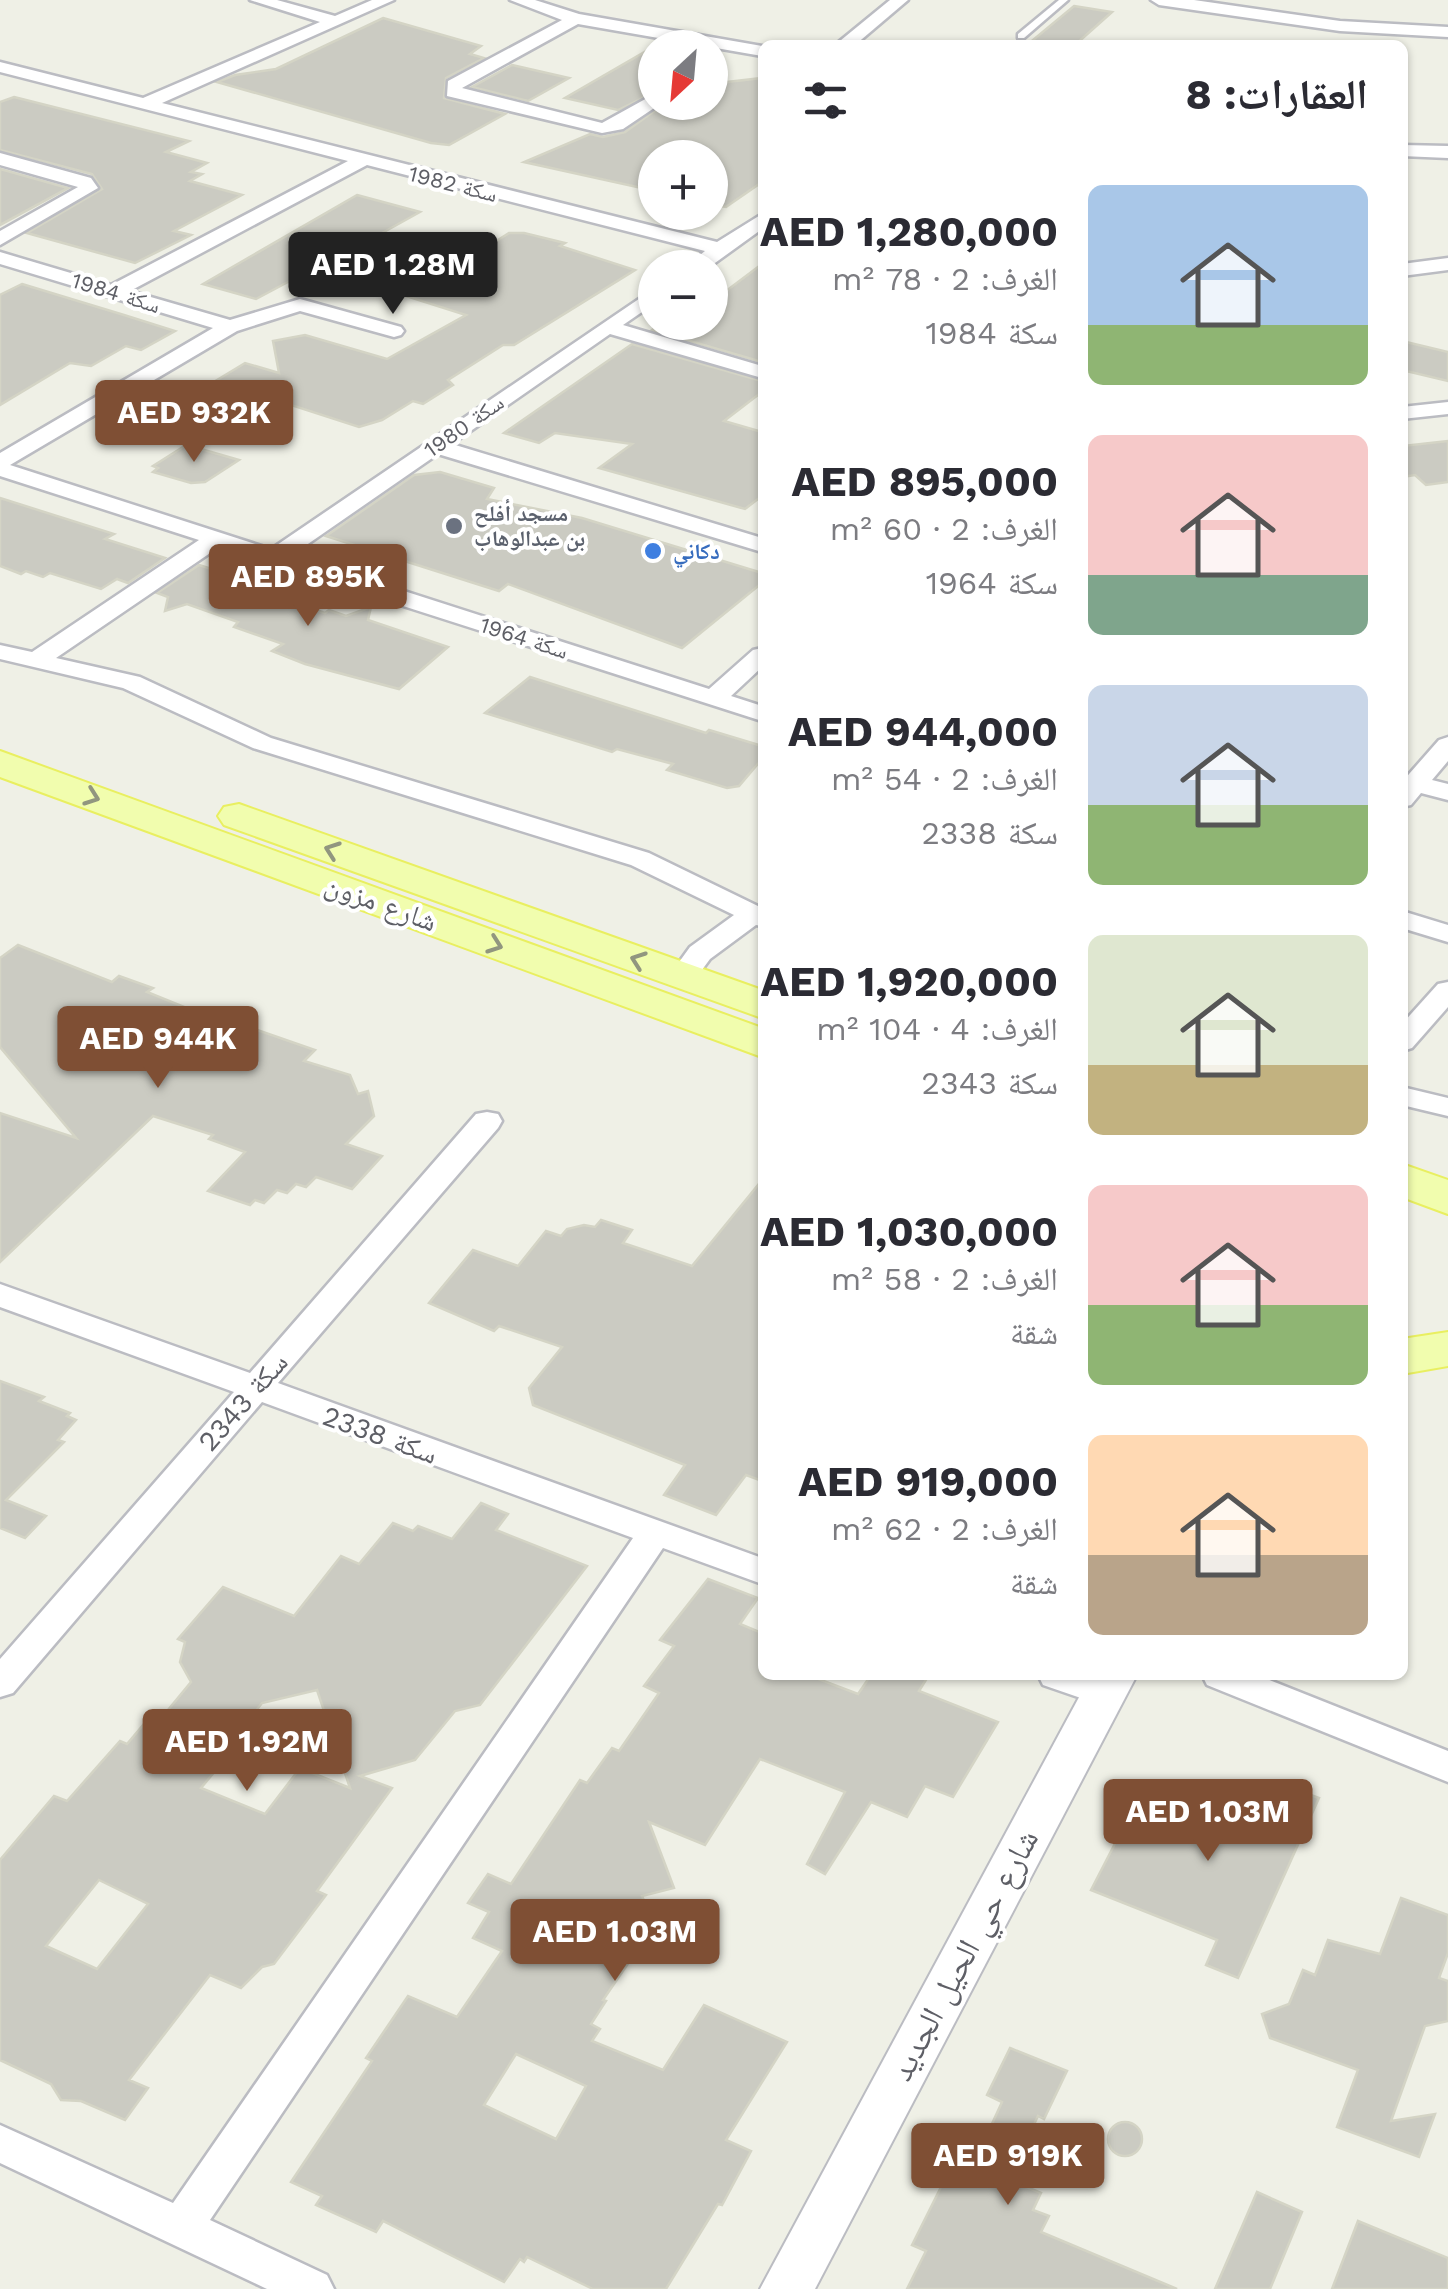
<!DOCTYPE html>
<html lang="ar">
<head>
<meta charset="utf-8">
<style>
  body { margin:0; font-family:"Work Sans","Noto Naskh Arabic",sans-serif; background:#f2f2f3; color:#2b2b33; direction:rtl; height:100vh; display:flex; flex-direction:column; font-size:38px; white-space:nowrap }
  * { box-sizing:border-box; margin:0 }
  p { font-size:32px; color:#7c7c81 }
  .icon { flex:none; width:55px; height:55px; fill:none; stroke:currentColor; stroke-width:2; stroke-linecap:round; stroke-linejoin:round }
  .map { position:relative; flex:1; overflow:hidden; direction:ltr }
  .drawer { position:absolute; left:758px; top:40px; width:650px; height:1640px; display:flex; flex-direction:column; background:#fff; border-radius:15px; box-shadow:0 2px 8px #0004; direction:rtl }
  .drawer>* { flex:none }
  .needle { width:65px; rotate:206deg }
  .fabs { position:absolute; left:638px; top:30px; display:grid; gap:20px }
  .fabs a { display:grid; place-items:center; width:90px; height:90px; border-radius:50%; background:#fff; box-shadow:0 2px 8px #0004; font-size:50px }
  .price { position:absolute; translate:-50% -85px; padding:0 22px; border-radius:10px; background:#7f4f34; color:#fff; font-size:32px; line-height:65px; filter:drop-shadow(0 2px 5px #0008) }
  .price::after { content:''; position:absolute; left:50%; top:60px; width:30px; height:22px; margin-left:-15px; background:inherit; clip-path:polygon(0 0,100% 0,50% 100%) }
  .price.active { background:#222; color:#fff }
  ul { padding:0; list-style:none }
  li { display:flex; align-items:center; gap:30px; height:250px; padding:0 40px }
  li span { display:grid; place-items:center; flex:none; width:280px; height:200px; border-radius:15px; color:#555 }
  li>.icon { margin-inline-start:auto }
  span .icon { width:120px; height:120px; fill:#fffc; stroke-width:1 }
  li b { font-size:42px }
  h2 { display:flex; justify-content:space-between; align-items:center; height:120px; padding:0 40px; font-size:42px }
  .map>svg:first-child { display:block }
</style>
</head>
<body>
<div class="map">
<svg width="1448" height="2289" viewBox="0 0 1448 2289">
  <rect width="100%" height="100%" fill="#eff0e6"/>
  <g fill="#cbcbc2" stroke="#d4d4c5" stroke-width="2.5" fill-rule="evenodd">
    <path d="M 1074,6 L 1112,12 L 1075,45 L 1027,45 Z"/>
    <path d="M 383,18 L 481,46 L 470,54 L 484,58 L 446,78 L 444,98 L 505,114 L 449,145 L 431,143 L 217,82 L 235,75 L 276,69 Z"/>
    <path d="M 655,46 L 655,92 L 618,110 L 565,98 Z"/>
    <path d="M 512,65 L 569,78 L 528,101 L 472,87 Z"/>
    <path d="M 762,78 L 762,182 L 726,207 L 710,204 L 710,158 L 666,158 L 655,152 L 655,191 L 524,162 L 590,134 L 603,137 L 625,132 L 667,102 L 710,102 L 710,92 L 727,82 Z"/>
    <path d="M 14,97 L 189,141 L 166,152 L 207,163 L 191,172 L 202,174 L 190,181 L 242,195 L 174,231 L 191,235 L 135,263 L 27,233 L 102,189 L 92,174 L 0,150 L 0,102 Z"/>
    <path d="M 0,169 L 68,188 L 0,225 Z"/>
    <path d="M 357,195 L 420,212 L 355,248 L 446,273 L 509,233 L 524,233 L 565,243 L 560,246 L 635,270 L 514,345 L 503,345 L 448,380 L 453,385 L 423,404 L 413,401 L 382,420 L 359,427 L 279,401 L 230,432 L 164,412 L 245,363 L 279,373 L 273,341 L 305,335 L 387,359 L 466,315 L 381,288 L 372,293 L 303,274 L 256,299 L 203,284 Z"/>
    <path d="M 762,264 L 762,362 L 652,330 L 663,322 L 710,322 L 710,303 Z"/>
    <path d="M 22,284 L 124,315 L 175,331 L 141,350 L 126,346 L 91,366 L 70,363 L 0,405 L 0,295 Z"/>
    <path d="M 1402,341 L 1448,352 L 1448,381 L 1402,370 Z"/>
    <path d="M 632,344 L 762,381 L 762,392 L 724,421 L 762,432 L 762,496 L 745,509 L 599,468 L 632,444 L 555,433 L 539,443 L 504,433 Z"/>
    <path d="M 1448,441 L 1448,482 L 1426,485 L 1415,475 L 1402,477 L 1402,446 Z"/>
    <path d="M 186,445 L 194,447 L 239,460 L 205,482 L 191,483 L 153,472 L 158,468 L 153,466 Z"/>
    <path d="M 440,472 L 494,488 L 487,499 L 582,518 L 762,573 L 762,583 L 682,648 L 508,584 L 499,591 L 326,536 L 414,475 Z"/>
    <path d="M 0,498 L 114,534 L 105,539 L 165,558 L 128,583 L 117,579 L 101,589 L 50,573 L 43,577 L 26,571 L 21,574 L 0,566 Z"/>
    <path d="M 199,565 L 244,579 L 237,583 L 325,613 L 329,610 L 346,616 L 371,607 L 368,620 L 448,647 L 399,689 L 305,664 L 272,651 L 283,644 L 234,627 L 238,622 L 187,604 L 165,611 L 168,597 L 157,593 Z"/>
    <path d="M 530,677 L 706,733 L 709,730 L 762,746 L 762,759 L 739,786 L 727,788 L 667,770 L 673,764 L 617,749 L 612,752 L 485,713 Z"/>
    <path d="M 18,945 L 112,982 L 119,976 L 153,988 L 147,992 L 231,1026 L 234,1022 L 315,1050 L 304,1061 L 350,1075 L 358,1094 L 368,1091 L 374,1116 L 346,1144 L 382,1156 L 352,1189 L 316,1177 L 306,1187 L 296,1184 L 287,1193 L 277,1190 L 264,1203 L 255,1200 L 250,1205 L 208,1191 L 245,1152 L 209,1139 L 213,1135 L 153,1116 L 0,1262 L 0,1113 L 76,1138 L 0,1047 L 0,958 Z"/>
    <path d="M 762,1180 L 762,1481 L 746,1475 L 716,1515 L 664,1495 L 685,1465 L 533,1405 L 529,1388 L 562,1347 L 499,1326 L 494,1331 L 429,1303 L 473,1250 L 518,1266 L 546,1231 L 561,1236 L 567,1229 L 584,1225 L 595,1227 L 601,1220 L 632,1230 L 623,1243 L 692,1266 Z"/>
    <path d="M 0,1381 L 44,1397 L 39,1401 L 70,1413 L 67,1416 L 76,1420 L 58,1440 L 64,1442 L 6,1500 L 46,1516 L 25,1538 L 0,1528 Z"/>
    <path d="M 481,1503 L 508,1514 L 496,1530 L 587,1566 L 480,1705 L 455,1711 L 415,1760 L 360,1776 L 392,1788 L 317,1891 L 326,1895 L 274,1964 L 262,1967 L 241,1988 L 210,1975 L 129,2080 L 148,2088 L 125,2120 L 81,2101 L 61,2100 L 51,2084 L 0,2060 L 0,1860 L 54,1796 L 67,1801 L 120,1741 L 127,1744 L 154,1712 L 163,1716 L 191,1682 L 180,1662 L 185,1642 L 178,1639 L 223,1587 L 294,1616 L 341,1556 L 359,1564 L 393,1523 L 413,1531 L 418,1526 L 452,1539 ZM 317,1690 L 350,1788 L 300,1768 L 265,1814 L 201,1788 L 235,1747 L 229,1745 L 262,1703 ZM 99,1880 L 148,1904 L 97,1969 L 46,1946 Z"/>
    <path d="M 708,1579 L 758,1598 L 740,1624 L 762,1633 L 762,1675 L 808,1675 L 858,1694 L 871,1675 L 929,1675 L 919,1691 L 998,1722 L 953,1797 L 925,1786 L 907,1817 L 871,1802 L 825,1874 L 807,1864 L 845,1792 L 760,1759 L 705,1845 L 649,1822 L 674,1888 L 642,1896 L 648,1910 L 590,1927 L 638,1949 L 603,2000 L 606,2001 L 591,2024 L 600,2029 L 592,2041 L 663,2070 L 704,2005 L 787,2042 L 726,2140 L 751,2151 L 722,2205 L 718,2204 L 666,2289 L 593,2289 L 527,2257 L 524,2262 L 520,2259 L 504,2282 L 383,2221 L 376,2232 L 316,2205 L 322,2196 L 291,2182 L 372,2061 L 366,2058 L 408,1996 L 457,2017 L 502,1951 L 473,1938 L 489,1912 L 468,1903 L 488,1874 L 511,1884 L 580,1780 L 587,1783 L 612,1748 L 619,1751 L 659,1693 L 644,1686 L 674,1646 L 660,1640 ZM 516,2054 L 586,2086 L 556,2139 L 484,2105 Z"/>
    <path d="M 1281,1784 L 1319,1798 L 1238,1978 L 1206,1965 L 1217,1940 L 1091,1890 L 1141,1793 L 1169,1786 L 1217,1822 L 1216,1832 L 1220,1825 L 1236,1837 L 1230,1806 L 1239,1787 Z"/>
    <path d="M 1401,1898 L 1448,1915 L 1448,1953 L 1439,1978 L 1448,1981 L 1448,2021 L 1425,2026 L 1391,2121 L 1435,2114 L 1419,2157 L 1337,2127 L 1358,2070 L 1270,2038 L 1262,2014 L 1289,2004 L 1303,1970 L 1315,1975 L 1328,1940 L 1380,1954 Z"/>
    <path d="M 1010,2048 L 1067,2071 L 1044,2119 L 1038,2116 L 1008,2179 L 1041,2193 L 1033,2210 L 1049,2216 L 1041,2232 L 1177,2289 L 907,2289 L 926,2251 L 912,2245 L 956,2157 L 973,2165 L 1002,2102 L 987,2095 Z"/>
    <circle cx="1125" cy="2139" r="17"/>
    <path d="M 1257,2192 L 1302,2212 L 1270,2289 L 1215,2289 Z"/>
    <path d="M 1358,2221 L 1448,2258 L 1448,2289 L 1332,2289 Z"/>
  </g>
  <g fill="none" stroke-linecap="round" stroke-linejoin="round">
    <defs>
      <path id="service" d="M 1059,0 L 1068,0 L 1024,38 L 1018,38 L 1018,34 Z"/>
      <g id="minor">
        <path d="M 250,0 L 277,0 L 335,16 L 372,0 L 394,0 L 162,103 L 717,242 L 762,214 L 762,229 L 708,268 L 684,268 L 705,251 L 367,165 L 130,291 L 230,320 L 300,299 L 401,327 L 404,331 L 401,335 L 394,337 L 300,311 L 237,331 L 10,465 L 271,549 L 655,288 L 655,303 L 623,325 L 762,366 L 762,378 L 610,334 L 452,444 L 762,538 L 762,552 L 438,454 L 292,555 L 709,689 L 753,650 L 762,648 L 762,667 L 731,696 L 762,706 L 762,721 L 219,547 L 56,658 L 140,677 L 271,738 L 649,853 L 762,908 L 762,926 L 756,925 L 710,959 L 693,982 L 683,984 L 669,976 L 690,947 L 734,915 L 631,865 L 253,748 L 123,688 L 0,659 L 0,645 L 32,652 L 199,540 L 0,476 L 0,453 L 213,328 L 0,264 L 0,252 L 111,285 L 348,161 L 0,72 L 0,62 L 143,98 L 320,22 Z"/>
        <path d="M 510,0 L 535,0 L 579,14 L 762,46 L 762,56 L 578,24 L 462,88 L 602,123 L 649,97 L 655,96 L 655,102 L 663,102 L 623,129 L 602,133 L 447,96 L 448,81 L 562,20 Z"/>
        <path d="M 890,0 L 908,0 L 855,45 L 835,45 Z"/>
        <path d="M 1151,0 L 1194,0 L 1340,21 L 1448,27 L 1448,37 L 1340,31 L 1159,5 Z"/>
        <path d="M 1402,145 L 1448,146 L 1448,158 L 1402,156 Z"/>
        <path d="M 0,153 L 91,178 L 98,188 L 0,245 L 0,231 L 78,187 L 0,165 Z"/>
        <path d="M 1448,258 L 1448,270 L 1402,276 L 1402,264 Z"/>
        <path d="M 1448,402 L 1448,414 L 1402,419 L 1402,407 Z"/>
        <path d="M 1448,737 L 1448,761 L 1432,780 L 1448,784 L 1448,800 L 1421,793 L 1411,805 L 1402,807 L 1402,782 L 1439,740 Z"/>
        <path d="M 1402,911 L 1448,925 L 1448,942 L 1402,928 Z"/>
        <path d="M 1448,982 L 1448,1007 L 1412,1048 L 1402,1051 L 1402,1024 L 1438,984 Z"/>
        <path d="M 1402,1087 L 1448,1098 L 1448,1116 L 1402,1105 Z"/>
        <path d="M 487,1112 L 498,1114 L 502,1121 L 498,1128 L 278,1383 L 762,1558 L 762,1584 L 663,1548 L 210,2220 L 327,2275 L 334,2289 L 267,2289 L 0,2163 L 0,2125 L 173,2203 L 633,1538 L 262,1402 L 13,1693 L 0,1697 L 0,1659 L 234,1392 L 0,1307 L 0,1284 L 250,1373 L 476,1114 Z"/>
        <path d="M 1038,1675 L 1096,1675 L 1117,1682 L 1122,1692 L 1117,1702 L 1104,1706 L 1043,1685 Z"/>
        <path d="M 1202,1675 L 1257,1675 L 1448,1751 L 1448,1782 L 1207,1685 Z"/>
      </g>
      <path id="tertiary" d="M 1091,1675 L 1137,1675 L 815,2289 L 760,2289 Z"/>
      <g id="primary">
        <path d="M 0,751 L 762,1028 L 762,1057 L 0,777 Z"/>
        <path d="M 239,804 L 762,990 L 762,1018 L 224,825 L 218,816 L 224,807 Z"/>
        <path d="M 1402,1164 L 1448,1180 L 1448,1214 L 1402,1197 Z"/>
        <path d="M 1448,1332 L 1448,1366 L 1402,1374 L 1402,1339 Z"/>
      </g>
    </defs>
    <use href="#service" stroke="#bbbcc2" stroke-width="5"/>
    <use href="#minor" stroke="#bbbcc2" stroke-width="5"/>
    <use href="#tertiary" stroke="#bbbcc2" stroke-width="4"/>
    <use href="#primary" stroke="#e9ef60" stroke-width="4"/>
    <use href="#service" fill="#fff" fill-rule="evenodd"/>
    <use href="#minor" fill="#fff" fill-rule="evenodd"/>
    <use href="#tertiary" fill="#fff" fill-rule="evenodd"/>
    <use href="#primary" fill="#f1fdae" fill-rule="evenodd"/>
  </g>
  <defs><path id="oneway-chevron" d="M-2-3.5L2.5 0L-2 3.5" fill="none" stroke-width="1.6" stroke-linecap="round" stroke-linejoin="round" transform="scale(2.5)"/></defs>
  <g stroke="#91967f">
    <use href="#oneway-chevron" transform="translate(92 797) rotate(20)"/>
    <use href="#oneway-chevron" transform="translate(332 850) rotate(-160)"/>
    <use href="#oneway-chevron" transform="translate(495 945) rotate(20)"/>
    <use href="#oneway-chevron" transform="translate(638 960) rotate(-160)"/>
  </g>
  <circle fill="#6b7280" stroke="#fff" stroke-width="4" cx="454" cy="526" r="10"/>
  <circle fill="#3f7fe0" stroke="#fff" stroke-width="4" cx="653" cy="551" r="10"/>
  <g text-anchor="middle" dominant-baseline="central" stroke-width="8" stroke-linejoin="round" paint-order="stroke">
    <g font-size="22" fill="#5e5f66" stroke="#fff">
      <text transform="translate(453 184) rotate(14)">سكة 1982</text>
      <text transform="translate(116 293) rotate(17)">سكة 1984</text>
      <text transform="translate(464 426) rotate(-35)">سكة 1980</text>
      <text transform="translate(524 638) rotate(18)">سكة 1964</text>
    </g>
    <g font-size="22" font-weight="bold" fill="#5b616d" stroke="#fff" text-anchor="start">
      <text x="474" y="513">مسجد أفلح<tspan x="474" dy="25">بن عبدالوهاب</tspan></text>
    </g>
    <g font-size="22" font-weight="bold" fill="#366cbe" stroke="#fff" text-anchor="start">
      <text x="673" y="551">دكاني</text>
    </g>
    <g font-size="28" fill="#5e5f66" stroke="#fff">
      <text transform="translate(381 903) rotate(20)">شارع مزون</text>
      <text transform="translate(243 1402) rotate(-49)">سكة 2343</text>
      <text transform="translate(380 1435) rotate(20)">سكة 2338</text>
    </g>
    <g font-size="32" fill="#5e5f66" stroke="#fff">
      <text transform="translate(964 1955) rotate(-62)">شارع حي الحيل الجديد</text>
    </g>
  </g>
</svg>
<div class="fabs">
<a><svg class="needle" viewBox="-14 -14 28 28"><path d="M0-13l5 13h-10z" fill="#e53935"/><path d="M0 13l5-13h-10z" fill="#7c7c81"/></svg></a>
<a>+</a>
<a>−</a>
</div>
<b class="price active" style="left:393px;top:317px">AED 1.28M</b>
<b class="price" style="left:194px;top:465px">AED 932K</b>
<b class="price" style="left:308px;top:629px">AED 895K</b>
<b class="price" style="left:158px;top:1091px">AED 944K</b>
<b class="price" style="left:247px;top:1794px">AED 1.92M</b>
<b class="price" style="left:1208px;top:1864px">AED 1.03M</b>
<b class="price" style="left:615px;top:1984px">AED 1.03M</b>
<b class="price" style="left:1008px;top:2208px">AED 919K</b>
<section class="drawer">
<h2>العقارات: 8<svg class="icon" aria-label="filters" viewBox="0 0 24 24"><path d="M4 7h16M4 17h16"/><circle cx="9" cy="7" r="2"/><circle cx="15" cy="17" r="2"/></svg></h2>
<ul>
<li><span style="background:linear-gradient(#a9c7e8 70%,#8fb573 0)"><svg class="icon" aria-label="home" viewBox="0 0 24 24"><path d="M3 11l9-7 9 7M6 9v11h12V9"/></svg></span><div><b>AED 1,280,000</b><p>الغرف: 2 · 78 m²</p><p>سكة 1984</p></div></li>
<li><span style="background:linear-gradient(#f6c9c9 70%,#7fa58c 0)"><svg class="icon" aria-label="home" viewBox="0 0 24 24"><path d="M3 11l9-7 9 7M6 9v11h12V9"/></svg></span><div><b>AED 895,000</b><p>الغرف: 2 · 60 m²</p><p>سكة 1964</p></div></li>
<li><span style="background:linear-gradient(#c9d6e8 60%,#8fb573 0)"><svg class="icon" aria-label="home" viewBox="0 0 24 24"><path d="M3 11l9-7 9 7M6 9v11h12V9"/></svg></span><div><b>AED 944,000</b><p>الغرف: 2 · 54 m²</p><p>سكة 2338</p></div></li>
<li><span style="background:linear-gradient(#dfe7d0 65%,#c2b280 0)"><svg class="icon" aria-label="home" viewBox="0 0 24 24"><path d="M3 11l9-7 9 7M6 9v11h12V9"/></svg></span><div><b>AED 1,920,000</b><p>الغرف: 4 · 104 m²</p><p>سكة 2343</p></div></li>
<li><span style="background:linear-gradient(#f6c9c9 60%,#8fb573 0)"><svg class="icon" aria-label="home" viewBox="0 0 24 24"><path d="M3 11l9-7 9 7M6 9v11h12V9"/></svg></span><div><b>AED 1,030,000</b><p>الغرف: 2 · 58 m²</p><p>شقة</p></div></li>
<li><span style="background:linear-gradient(#ffd9b3 60%,#b9a48a 0)"><svg class="icon" aria-label="home" viewBox="0 0 24 24"><path d="M3 11l9-7 9 7M6 9v11h12V9"/></svg></span><div><b>AED 919,000</b><p>الغرف: 2 · 62 m²</p><p>شقة</p></div></li>
</ul>
</section>
</div>
</body>
</html>
